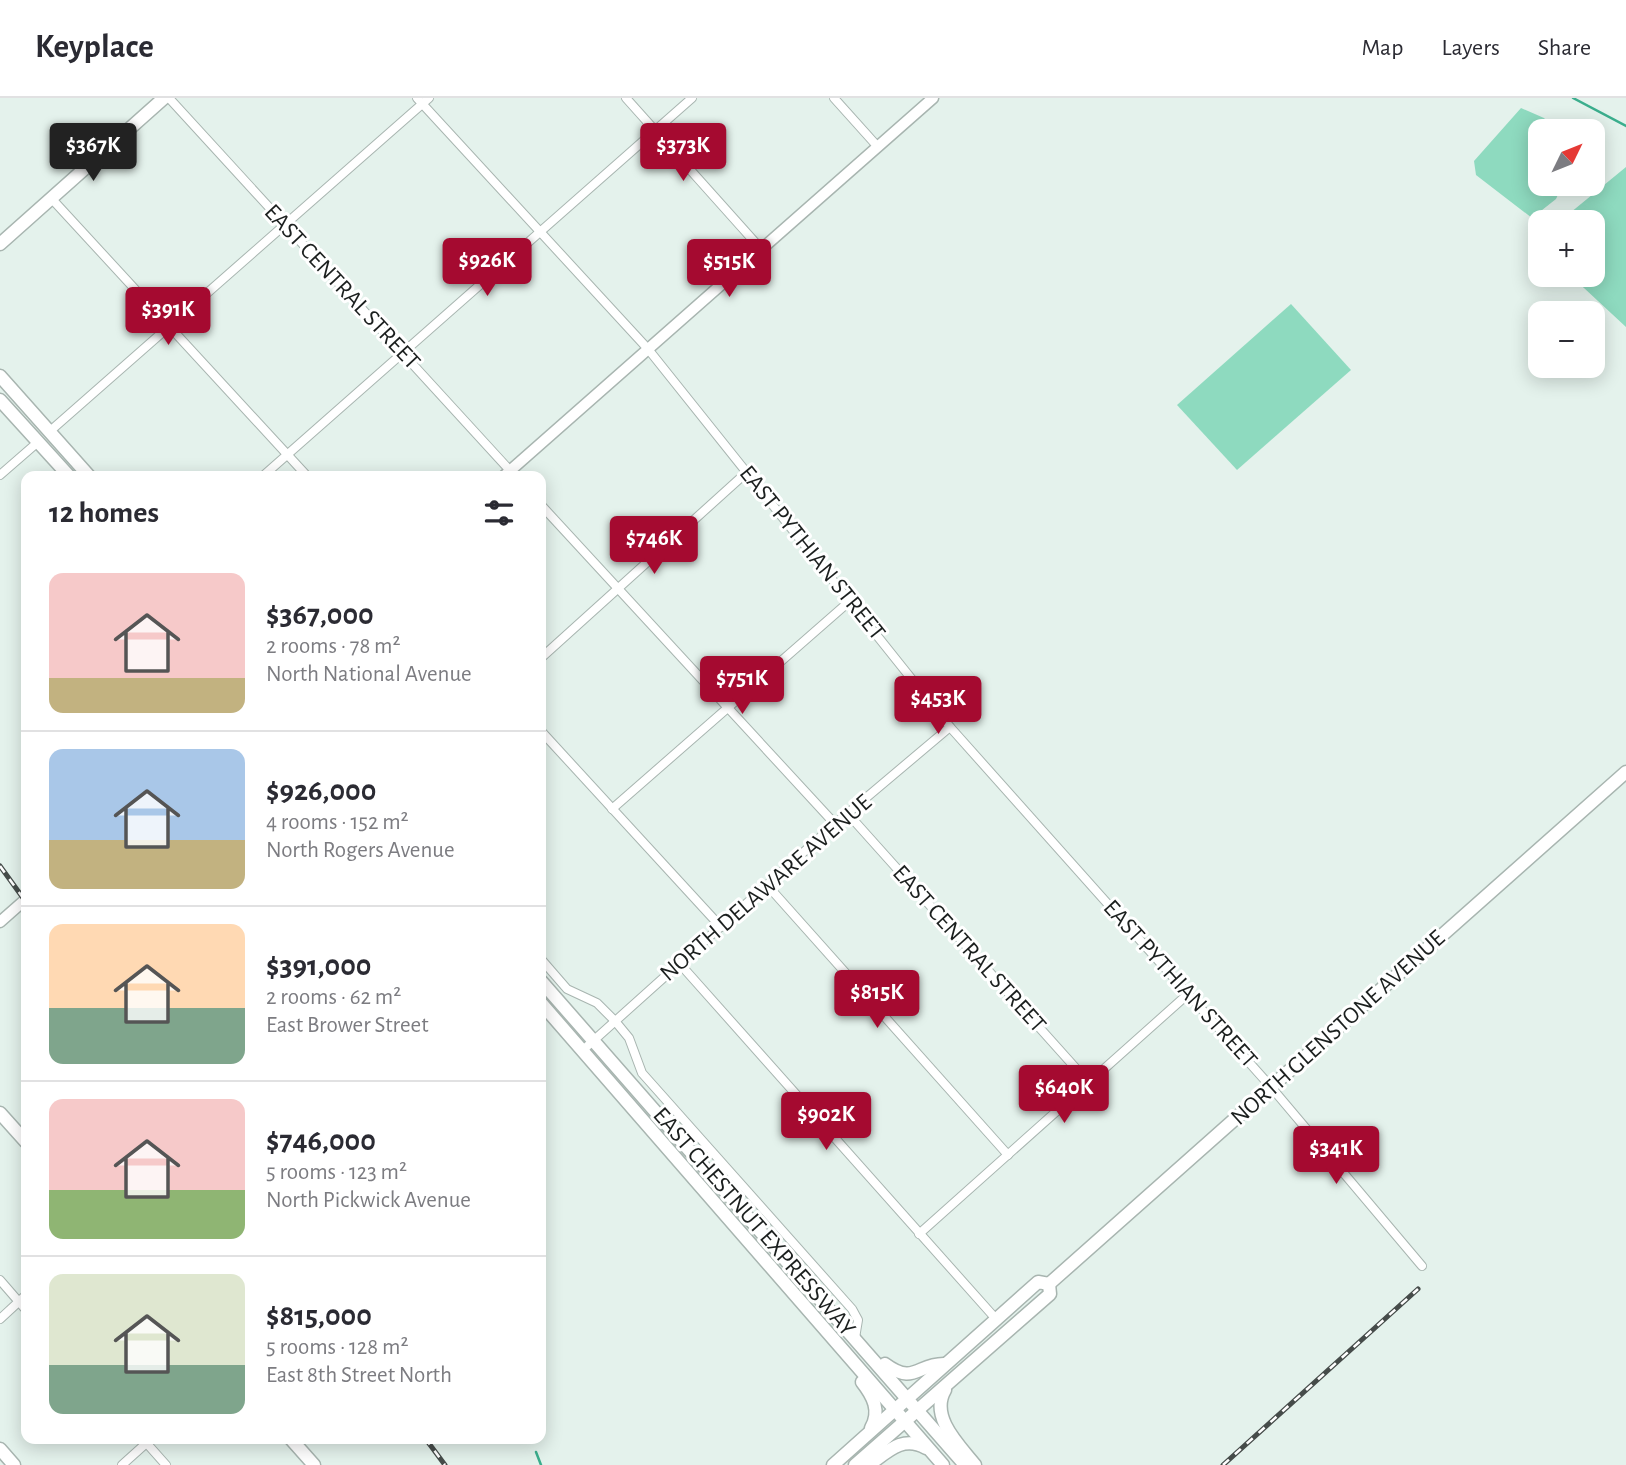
<!DOCTYPE html>
<html lang="en">
<head>
<meta charset="utf-8">
<style>
  body { margin:0; font-family:"Alegreya Sans",sans-serif; background:#f7f7f7; color:#2b2b33; height:100vh; display:flex; flex-direction:column; font-size:26px; white-space:nowrap }
  * { box-sizing:border-box; margin:0 }
  p { font-size:23px; color:#7c7c81 }
  .icon { flex:none; width:38px; height:38px; fill:none; stroke:currentColor; stroke-width:2; stroke-linecap:round; stroke-linejoin:round }
  .map { position:relative; flex:1; overflow:hidden }
  .side { position:absolute; left:21px; top:373px; width:525px; height:973px; display:flex; flex-direction:column; background:#fff; border-radius:14px; box-shadow:0 4px 18px #0003 }
  .side>* { flex:none }
  .needle { width:46px; rotate:47deg }
  .fabs { position:absolute; left:1528px; top:21px; display:grid; gap:14px }
  .fabs a { display:grid; place-items:center; width:77px; height:77px; border-radius:14px; background:#fff; box-shadow:0 4px 18px #0003; font-size:35px }
  .price { position:absolute; translate:-50% -60px; padding:0 16px; border-radius:7px; background:#a50a30; color:#fff; font-size:23px; line-height:46px; filter:drop-shadow(0 2px 4px #0008) }
  .price::after { content:''; position:absolute; left:50%; top:42px; width:21px; height:16px; margin-left:-10px; background:inherit; clip-path:polygon(0 0,100% 0,50% 100%) }
  .price.active { background:#222; color:#fff }
  ul { padding:0; list-style:none }
  li { display:flex; align-items:center; gap:21px; height:175px; padding:0 28px }
  li+li { border-top:2px solid #e1e1e2 }
  li span { display:grid; place-items:center; flex:none; width:196px; height:140px; border-radius:14px; color:#555 }
  li>.icon { margin-inline-start:auto }
  span .icon { width:84px; height:84px; fill:#fffc; stroke-width:1 }
  li b { font-size:30px }
  h2 { display:flex; justify-content:space-between; align-items:center; height:84px; padding:0 28px; font-size:30px }
  header { display:flex; align-items:center; gap:42px; box-sizing:border-box; height:98px; padding:0 35px; background:#fff; border-bottom:2px solid #e1e1e2 }
  header strong { font-size:33px }
  nav { display:flex; gap:38px; margin-inline-start:auto; font-size:24px }
  .map>svg:first-child { display:block }
</style>
</head>
<body>
<header>
<strong>Keyplace</strong>
<nav><a>Map</a><a>Layers</a><a>Share</a></nav>
</header>
<div class="map">
<svg width="1626" height="1367" viewBox="0 0 1626 1367">
  <rect width="100%" height="100%" fill="#e4f2ec"/>
  <g fill="#8edabf">
    <path d="M 1521,10 L 1544,20 L 1556,33 L 1540,33 L 1540,86 L 1563,86 L 1556,101 L 1532,120 L 1476,77 L 1474,63 Z"/>
    <path d="M 1626,69 L 1626,229 L 1570,177 L 1592,177 L 1592,124 L 1559,124 Z"/>
    <path d="M 1291,206 L 1351,272 L 1237,372 L 1177,307 Z"/>
  </g>
  <g fill="none" stroke-linecap="round" stroke-linejoin="round">
    <g stroke="#3bae8d" stroke-width="2.5">
      <path d="M 1573,0 L 1626,28"/>
      <path d="M 536,1354 L 541,1367"/>
    </g>
    <defs>
      <g id="minor">
        <path d="M 169,0 L 515,378"/>
        <path d="M 417,0 L 648,251 L 950,629 L 1271,989 L 1422,1168"/>
        <path d="M 626,0 L 761,151"/>
        <path d="M 834,0 L 878,49"/>
        <path d="M 51,100 L 307,378"/>
        <path d="M 49,334 L 429,0"/>
        <path d="M 0,377 L 38,344"/>
        <path d="M 263,378 L 692,0"/>
        <path d="M 541,407 L 835,726"/>
        <path d="M 541,560 L 747,374"/>
        <path d="M 541,633 L 721,829"/>
        <path d="M 612,711 L 851,502"/>
        <path d="M 849,717 L 1089,985"/>
        <path d="M 768,788 L 1008,1057"/>
        <path d="M 541,861 L 567,891 L 597,905 L 615,923 L 629,940 L 642,975 L 852,1211 L 858,1222 L 855,1240"/>
        <path d="M 680,866 L 996,1221"/>
        <path d="M 583,952 L 835,726 L 950,629"/>
        <path d="M 919,1136 L 1188,896"/>
        <path d="M 0,1182 L 26,1212"/>
        <path d="M 0,1221 L 26,1197"/>
        <path d="M 142,1340 L 166,1367"/>
        <path d="M 122,1367 L 152,1340"/>
      </g>
      <g id="tertiary">
        <path d="M 504,378 L 933,0"/>
        <path d="M 0,824 L 26,801"/>
      </g>
      <g id="secondary">
        <path d="M 0,146 L 164,0"/>
        <path d="M 0,1015 L 26,1044"/>
        <path d="M 290,1340 L 314,1367"/>
        <path d="M 0,1351 L 14,1367"/>
      </g>
      <g id="primary">
        <path d="M 0,278 L 89,378"/>
        <path d="M 0,302 L 69,378"/>
        <path d="M 541,883 L 965,1367"/>
        <path d="M 541,905 L 943,1367"/>
        <path d="M 1049,1186 L 1626,674"/>
        <path d="M 885,1266 C 915,1288 917,1265 945,1266"/>
        <path d="M 862,1284 C 873,1298 881,1313 871,1330"/>
        <path d="M 945,1292 C 929,1319 960,1348 975,1367"/>
        <path d="M 833,1367 L 1038,1184 L 1049,1186"/>
        <path d="M 855,1367 L 1050,1196 L 1049,1186"/>
        <path d="M 869,1367 C 888,1353 903,1337 926,1350"/>
      </g>
    </defs>
    <use href="#minor" stroke="#a8b5b0" stroke-width="10"/>
    <use href="#tertiary" stroke="#a8b5b0" stroke-width="13"/>
    <use href="#secondary" stroke="#a8b5b0" stroke-width="15"/>
    <use href="#primary" stroke="#a8b5b0" stroke-width="15"/>
    <use href="#minor" stroke="#fff" stroke-width="8"/>
    <use href="#tertiary" stroke="#fff" stroke-width="10"/>
    <use href="#secondary" stroke="#fff" stroke-width="12"/>
    <use href="#primary" stroke="#fff" stroke-width="12"/>
    <defs>
      <g id="rail">
        <path d="M 0,768 L 26,804"/>
        <path d="M 425,1340 L 445,1367"/>
        <path d="M 1223,1367 L 1418,1191"/>
      </g>
    </defs>
    <use href="#rail" stroke="#464c4a" stroke-width="5"/>
    <use href="#rail" stroke="#fff" stroke-width="2.5" stroke-dasharray="8" stroke-linecap="butt"/>
  </g>
  <g text-anchor="middle" dominant-baseline="central" stroke-width="6" stroke-linejoin="round" paint-order="stroke">
    <g font-size="24" fill="#1b1f1e" stroke="#fff">
      <text transform="translate(342 189) rotate(47)">EAST CENTRAL STREET</text>
      <text transform="translate(812 455) rotate(51)">EAST PYTHIAN STREET</text>
      <text transform="translate(766 790) rotate(-41)">NORTH DELAWARE AVENUE</text>
      <text transform="translate(969 851) rotate(48)">EAST CENTRAL STREET</text>
      <text transform="translate(1180 886) rotate(48)">EAST PYTHIAN STREET</text>
      <text transform="translate(1338 930) rotate(-42)">NORTH GLENSTONE AVENUE</text>
      <text transform="translate(754 1124) rotate(49)">EAST CHESTNUT EXPRESSWAY</text>
    </g>
  </g>
</svg>
<div class="fabs">
<a><svg class="needle" viewBox="-14 -14 28 28"><path d="M0-13l5 13h-10z" fill="#e53935"/><path d="M0 13l5-13h-10z" fill="#7c7c81"/></svg></a>
<a>+</a>
<a>−</a>
</div>
<b class="price active" style="left:93px;top:85px">$367K</b>
<b class="price" style="left:683px;top:85px">$373K</b>
<b class="price" style="left:487px;top:200px">$926K</b>
<b class="price" style="left:729px;top:201px">$515K</b>
<b class="price" style="left:168px;top:249px">$391K</b>
<b class="price" style="left:654px;top:478px">$746K</b>
<b class="price" style="left:742px;top:618px">$751K</b>
<b class="price" style="left:938px;top:638px">$453K</b>
<b class="price" style="left:877px;top:932px">$815K</b>
<b class="price" style="left:1064px;top:1027px">$640K</b>
<b class="price" style="left:826px;top:1054px">$902K</b>
<b class="price" style="left:1336px;top:1088px">$341K</b>
<section class="side">
<h2>12 homes<svg class="icon" aria-label="filters" viewBox="0 0 24 24"><path d="M4 7h16M4 17h16"/><circle cx="9" cy="7" r="2"/><circle cx="15" cy="17" r="2"/></svg></h2>
<ul>
<li><span style="background:linear-gradient(#f6c9c9 75%,#c2b280 0)"><svg class="icon" aria-label="home" viewBox="0 0 24 24"><path d="M3 11l9-7 9 7M6 9v11h12V9"/></svg></span><div><b>$367,000</b><p>2 rooms · 78 m²</p><p>North National Avenue</p></div></li>
<li><span style="background:linear-gradient(#a9c7e8 65%,#c2b280 0)"><svg class="icon" aria-label="home" viewBox="0 0 24 24"><path d="M3 11l9-7 9 7M6 9v11h12V9"/></svg></span><div><b>$926,000</b><p>4 rooms · 152 m²</p><p>North Rogers Avenue</p></div></li>
<li><span style="background:linear-gradient(#ffd9b3 60%,#7fa58c 0)"><svg class="icon" aria-label="home" viewBox="0 0 24 24"><path d="M3 11l9-7 9 7M6 9v11h12V9"/></svg></span><div><b>$391,000</b><p>2 rooms · 62 m²</p><p>East Brower Street</p></div></li>
<li><span style="background:linear-gradient(#f6c9c9 65%,#8fb573 0)"><svg class="icon" aria-label="home" viewBox="0 0 24 24"><path d="M3 11l9-7 9 7M6 9v11h12V9"/></svg></span><div><b>$746,000</b><p>5 rooms · 123 m²</p><p>North Pickwick Avenue</p></div></li>
<li><span style="background:linear-gradient(#dfe7d0 65%,#7fa58c 0)"><svg class="icon" aria-label="home" viewBox="0 0 24 24"><path d="M3 11l9-7 9 7M6 9v11h12V9"/></svg></span><div><b>$815,000</b><p>5 rooms · 128 m²</p><p>East 8th Street North</p></div></li>
</ul>
</section>
</div>
</body>
</html>
